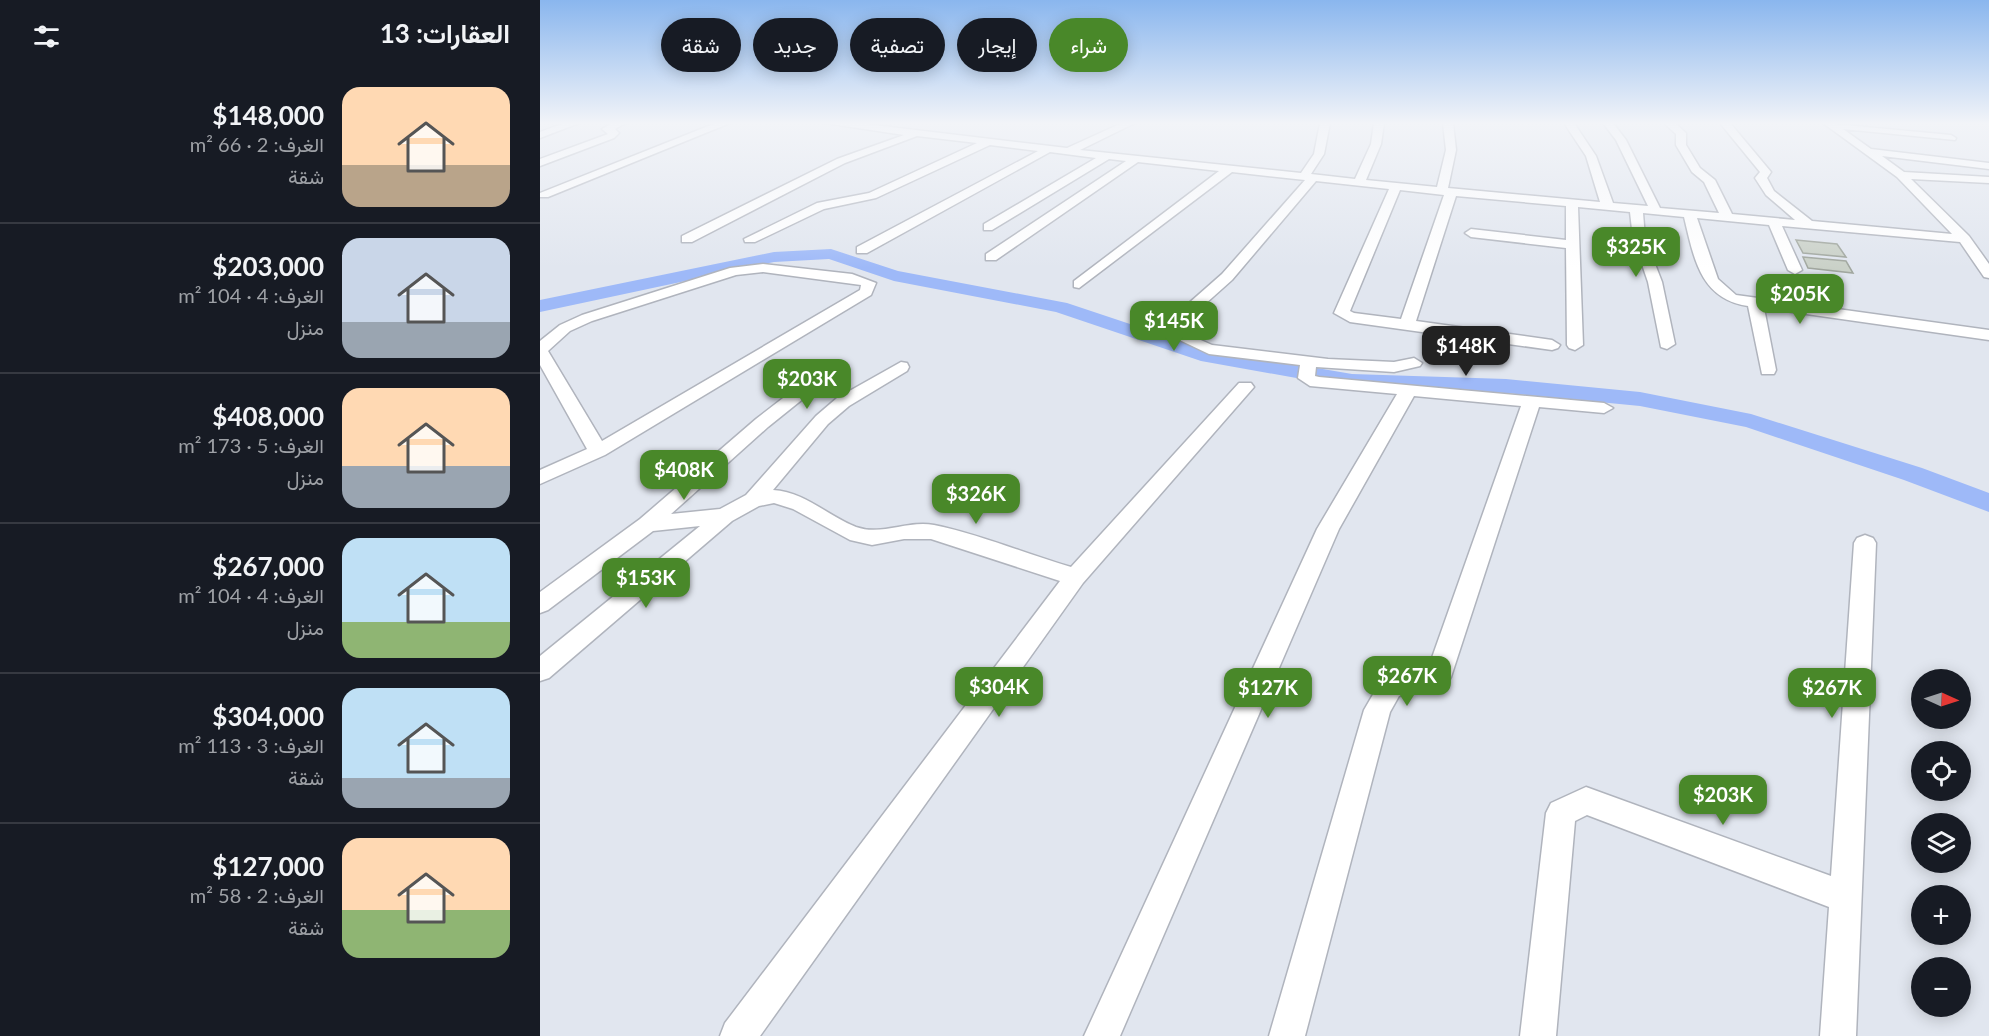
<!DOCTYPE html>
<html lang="ar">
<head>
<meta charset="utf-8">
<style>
  body { margin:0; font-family:Lato,Vazirmatn,sans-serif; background:#242831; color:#f1f3f6; direction:rtl; height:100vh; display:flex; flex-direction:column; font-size:22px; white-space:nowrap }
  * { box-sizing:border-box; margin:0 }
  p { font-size:20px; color:#9ea1a6 }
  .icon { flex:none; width:33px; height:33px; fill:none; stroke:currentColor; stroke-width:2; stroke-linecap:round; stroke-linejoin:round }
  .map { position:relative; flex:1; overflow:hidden; direction:ltr }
  .panel { display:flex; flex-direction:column; background:#171b24; width:540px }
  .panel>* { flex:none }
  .top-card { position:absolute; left:18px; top:18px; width:570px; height:54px; direction:rtl; display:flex; gap:12px }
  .needle { width:39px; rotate:93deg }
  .buttons { position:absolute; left:1371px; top:669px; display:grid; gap:12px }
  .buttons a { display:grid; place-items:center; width:60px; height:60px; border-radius:50%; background:#171b24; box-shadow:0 3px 15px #0003; font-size:30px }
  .price { position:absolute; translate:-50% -51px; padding:0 14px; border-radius:12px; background:#498829; color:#fff; font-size:20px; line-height:39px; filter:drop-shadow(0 2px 3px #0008) }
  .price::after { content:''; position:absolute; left:50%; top:36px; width:18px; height:14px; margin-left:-9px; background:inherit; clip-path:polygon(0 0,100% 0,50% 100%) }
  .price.active { background:#222; color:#fff }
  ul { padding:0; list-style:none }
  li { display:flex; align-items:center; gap:18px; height:150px; padding:0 30px }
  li+li { border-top:2px solid #363941 }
  li span { display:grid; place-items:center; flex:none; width:168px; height:120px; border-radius:18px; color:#555 }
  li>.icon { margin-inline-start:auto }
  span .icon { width:72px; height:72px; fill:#fffc; stroke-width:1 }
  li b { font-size:26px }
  h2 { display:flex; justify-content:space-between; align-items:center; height:72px; padding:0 30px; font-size:26px }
  .tag { padding:0 21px; border-radius:27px; background:#171b24; box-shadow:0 3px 15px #0003; font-size:21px; line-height:54px }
  .tag.active { background:#498829; color:#fff }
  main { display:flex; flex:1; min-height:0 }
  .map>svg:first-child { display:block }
</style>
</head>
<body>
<main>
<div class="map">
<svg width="1449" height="1036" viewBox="0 0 1449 1036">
  <rect width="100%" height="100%" fill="#e1e6ef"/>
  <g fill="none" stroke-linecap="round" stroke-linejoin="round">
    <path fill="#9eb9f8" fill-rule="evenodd" d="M 291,249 L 358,271 L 527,303 L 665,349 L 812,374 L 966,379 L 1100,392 L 1211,414 L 1382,468 L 1449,493 L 1449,512 L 1364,480 L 1206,427 L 1100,406 L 966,393 L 812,388 L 661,361 L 516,312 L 354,281 L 289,259 L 234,262 L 0,312 L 0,300 L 234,252 Z"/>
  </g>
  <g fill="#cad1c8" stroke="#a1a79f" stroke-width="1.5">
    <path d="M 1256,240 L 1297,244 L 1306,257 L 1263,253 Z"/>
    <path d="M 1263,257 L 1306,261 L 1313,273 L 1268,268 Z"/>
  </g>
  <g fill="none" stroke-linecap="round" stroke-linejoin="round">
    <defs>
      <g id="minor">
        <path d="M 24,123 L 39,123 L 0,138 L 0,132 Z"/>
        <path d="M 72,123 L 86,123 L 75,129 L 79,133 L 74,138 L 0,166 L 0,159 L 68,134 L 62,129 Z"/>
        <path d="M 176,123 L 190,123 L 8,197 L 0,197 L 0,193 Z"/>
        <path d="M 285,123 L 317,123 L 527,148 L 582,123 L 595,123 L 540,150 L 761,173 L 774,154 L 780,123 L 790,123 L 784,154 L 771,174 L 815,179 L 831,144 L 834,123 L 844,123 L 841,144 L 826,180 L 897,187 L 906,150 L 903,123 L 913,123 L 916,150 L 908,188 L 1060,202 L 1046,156 L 1024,123 L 1034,123 L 1056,156 L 1073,203 L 1108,206 L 1076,140 L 1063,123 L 1073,123 L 1086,140 L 1120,208 L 1179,213 L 1164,182 L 1152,172 L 1136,145 L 1136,134 L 1124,123 L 1135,123 L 1146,133 L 1146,145 L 1160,168 L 1175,180 L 1192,214 L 1255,220 L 1226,195 L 1215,178 L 1220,172 L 1180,123 L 1190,123 L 1231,172 L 1227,178 L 1234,191 L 1272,221 L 1412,234 L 1357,177 L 1283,123 L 1411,135 L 1416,138 L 1415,140 L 1303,129 L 1331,149 L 1449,163 L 1449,169 L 1342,156 L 1364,172 L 1449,177 L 1449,183 L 1371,179 L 1429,236 L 1449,264 L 1449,278 L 1444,277 L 1420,242 L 1242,226 L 1262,270 L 1255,274 L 1248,270 L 1229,225 L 1157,218 L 1178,279 L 1196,295 L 1449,330 L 1449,340 L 1224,308 L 1236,370 L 1234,374 L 1222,374 L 1208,306 C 1160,299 1154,258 1144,217 L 1103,213 L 1105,238 L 1122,282 L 1135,344 L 1127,349 L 1121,347 L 1108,282 L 1093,238 L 1090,212 L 1038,207 L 1043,345 L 1035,350 L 1029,348 L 1027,345 L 1026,248 L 931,237 L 925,233 L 931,229 L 1026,240 L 1026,206 L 916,196 L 876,321 L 1012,340 L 1020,345 L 1018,348 L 1012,350 L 810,322 L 794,313 L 849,189 L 776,181 L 692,280 L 645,322 L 645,333 L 672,345 L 788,359 L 854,362 L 874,358 L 882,363 L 880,366 L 854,372 L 776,367 L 775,376 L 779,377 L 1064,403 L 1073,408 L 1064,413 L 999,407 L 911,677 L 907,684 L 859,696 L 850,712 L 765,1036 L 729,1036 L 824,710 L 842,679 L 888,669 L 981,406 L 874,396 L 799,529 L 580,1036 L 544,1036 L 777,529 L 857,394 L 770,386 L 758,378 L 760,365 L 669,354 L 629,335 L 632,318 L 682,274 L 765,180 L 692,172 L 539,288 L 534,287 L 534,281 L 679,171 L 598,162 L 456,260 L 446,260 L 446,254 L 586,161 L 569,159 L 452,230 L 444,230 L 444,224 L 556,158 L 510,152 L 327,253 L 317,253 L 317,247 L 498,151 L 450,145 L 336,198 L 284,209 L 215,242 L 205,242 L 204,239 L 277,203 L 329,193 L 437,143 L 377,136 L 305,163 L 152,242 L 142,242 L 142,236 L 297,159 L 364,135 ZM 860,190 L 904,195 L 861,319 L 814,313 L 810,311 Z"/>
        <path d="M 223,264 L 312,274 L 336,283 L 331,295 L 65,455 L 0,484 L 0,470 L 47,449 L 0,365 L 0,341 L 20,325 L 42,315 L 190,268 ZM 223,272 L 321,285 L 320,290 L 62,441 L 8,351 L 30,331 L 52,321 L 196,275 Z"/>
        <path d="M 361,362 L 367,363 L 369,367 L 367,371 L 309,406 L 288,424 L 233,490 C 265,492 288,516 316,527 C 341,536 368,520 394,525 C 439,534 486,554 531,567 L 699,383 L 711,383 L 714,387 L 543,583 L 220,1036 L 180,1036 L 185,1023 L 520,581 L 391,539 L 364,539 L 332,545 L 310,540 L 253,509 L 234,503 L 219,506 L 192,521 L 9,678 L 0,681 L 0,656 L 160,526 L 113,531 L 8,610 L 0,613 L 0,592 L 100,519 L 216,419 L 269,378 L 281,378 L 284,382 L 228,427 L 131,514 L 180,509 L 206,495 L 276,416 L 297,398 Z"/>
        <path d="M 1325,535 L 1333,538 L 1336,543 L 1316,1036 L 1280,1036 L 1289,907 L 1047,815 L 1035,821 L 1016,1036 L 980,1036 L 1006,813 L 1011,803 L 1046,787 L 1291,876 L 1314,543 L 1317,538 Z"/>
      </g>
    </defs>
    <use href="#minor" stroke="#b0b4bd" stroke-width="3"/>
    <use href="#minor" fill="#fff" fill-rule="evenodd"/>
  </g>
  <linearGradient id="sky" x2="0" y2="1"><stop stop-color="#8ab6ee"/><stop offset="0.46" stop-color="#f2f4f8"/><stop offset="1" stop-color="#f2f4f8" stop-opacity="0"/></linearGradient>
  <rect width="1449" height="268" fill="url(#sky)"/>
</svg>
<div class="buttons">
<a><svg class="needle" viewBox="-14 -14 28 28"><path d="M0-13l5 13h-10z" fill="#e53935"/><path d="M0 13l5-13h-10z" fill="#9ea1a6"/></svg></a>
<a><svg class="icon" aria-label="locate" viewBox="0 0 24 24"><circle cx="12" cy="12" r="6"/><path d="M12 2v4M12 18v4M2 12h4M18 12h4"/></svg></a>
<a><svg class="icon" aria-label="layers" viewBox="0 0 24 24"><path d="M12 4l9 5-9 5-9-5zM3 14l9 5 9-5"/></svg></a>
<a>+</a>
<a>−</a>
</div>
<b class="price" style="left:1096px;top:278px">$325K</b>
<b class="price" style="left:1260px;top:325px">$205K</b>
<b class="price" style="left:634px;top:352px">$145K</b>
<b class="price active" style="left:926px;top:377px">$148K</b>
<b class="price" style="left:267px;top:410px">$203K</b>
<b class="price" style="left:144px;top:501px">$408K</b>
<b class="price" style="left:436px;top:525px">$326K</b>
<b class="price" style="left:106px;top:609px">$153K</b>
<b class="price" style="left:867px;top:707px">$267K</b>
<b class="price" style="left:459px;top:718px">$304K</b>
<b class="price" style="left:728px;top:719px">$127K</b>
<b class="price" style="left:1292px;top:719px">$267K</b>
<b class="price" style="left:1183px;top:826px">$203K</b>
<div class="top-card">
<a class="tag active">شراء</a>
<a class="tag">إيجار</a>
<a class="tag">تصفية</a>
<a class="tag">جديد</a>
<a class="tag">شقة</a>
</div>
</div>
<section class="panel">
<h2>العقارات: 13<svg class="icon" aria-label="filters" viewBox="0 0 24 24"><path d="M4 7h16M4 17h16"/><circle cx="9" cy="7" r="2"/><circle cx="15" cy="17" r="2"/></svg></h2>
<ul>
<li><span style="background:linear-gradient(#ffd9b3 65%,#b9a48a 0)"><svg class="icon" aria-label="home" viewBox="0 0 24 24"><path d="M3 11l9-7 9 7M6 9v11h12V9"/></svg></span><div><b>$148,000</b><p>الغرف: 2 · 66 m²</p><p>شقة</p></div></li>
<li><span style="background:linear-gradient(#c9d6e8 70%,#9aa5b1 0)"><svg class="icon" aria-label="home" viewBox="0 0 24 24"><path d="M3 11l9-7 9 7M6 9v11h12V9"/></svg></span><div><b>$203,000</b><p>الغرف: 4 · 104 m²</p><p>منزل</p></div></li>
<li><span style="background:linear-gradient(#ffd9b3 65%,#9aa5b1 0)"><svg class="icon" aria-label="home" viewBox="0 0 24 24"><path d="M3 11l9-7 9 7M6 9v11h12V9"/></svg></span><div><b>$408,000</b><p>الغرف: 5 · 173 m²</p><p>منزل</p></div></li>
<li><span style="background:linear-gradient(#bfe0f5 70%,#8fb573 0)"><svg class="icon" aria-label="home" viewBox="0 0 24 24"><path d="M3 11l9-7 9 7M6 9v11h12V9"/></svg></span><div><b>$267,000</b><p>الغرف: 4 · 104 m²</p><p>منزل</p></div></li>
<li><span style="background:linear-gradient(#bfe0f5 75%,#9aa5b1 0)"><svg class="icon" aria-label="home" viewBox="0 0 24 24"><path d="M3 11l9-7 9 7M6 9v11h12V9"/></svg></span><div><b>$304,000</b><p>الغرف: 3 · 113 m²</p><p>شقة</p></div></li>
<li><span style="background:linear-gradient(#ffd9b3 60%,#8fb573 0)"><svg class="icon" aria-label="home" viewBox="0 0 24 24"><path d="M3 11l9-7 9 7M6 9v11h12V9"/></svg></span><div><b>$127,000</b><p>الغرف: 2 · 58 m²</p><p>شقة</p></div></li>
</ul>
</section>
</main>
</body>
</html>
